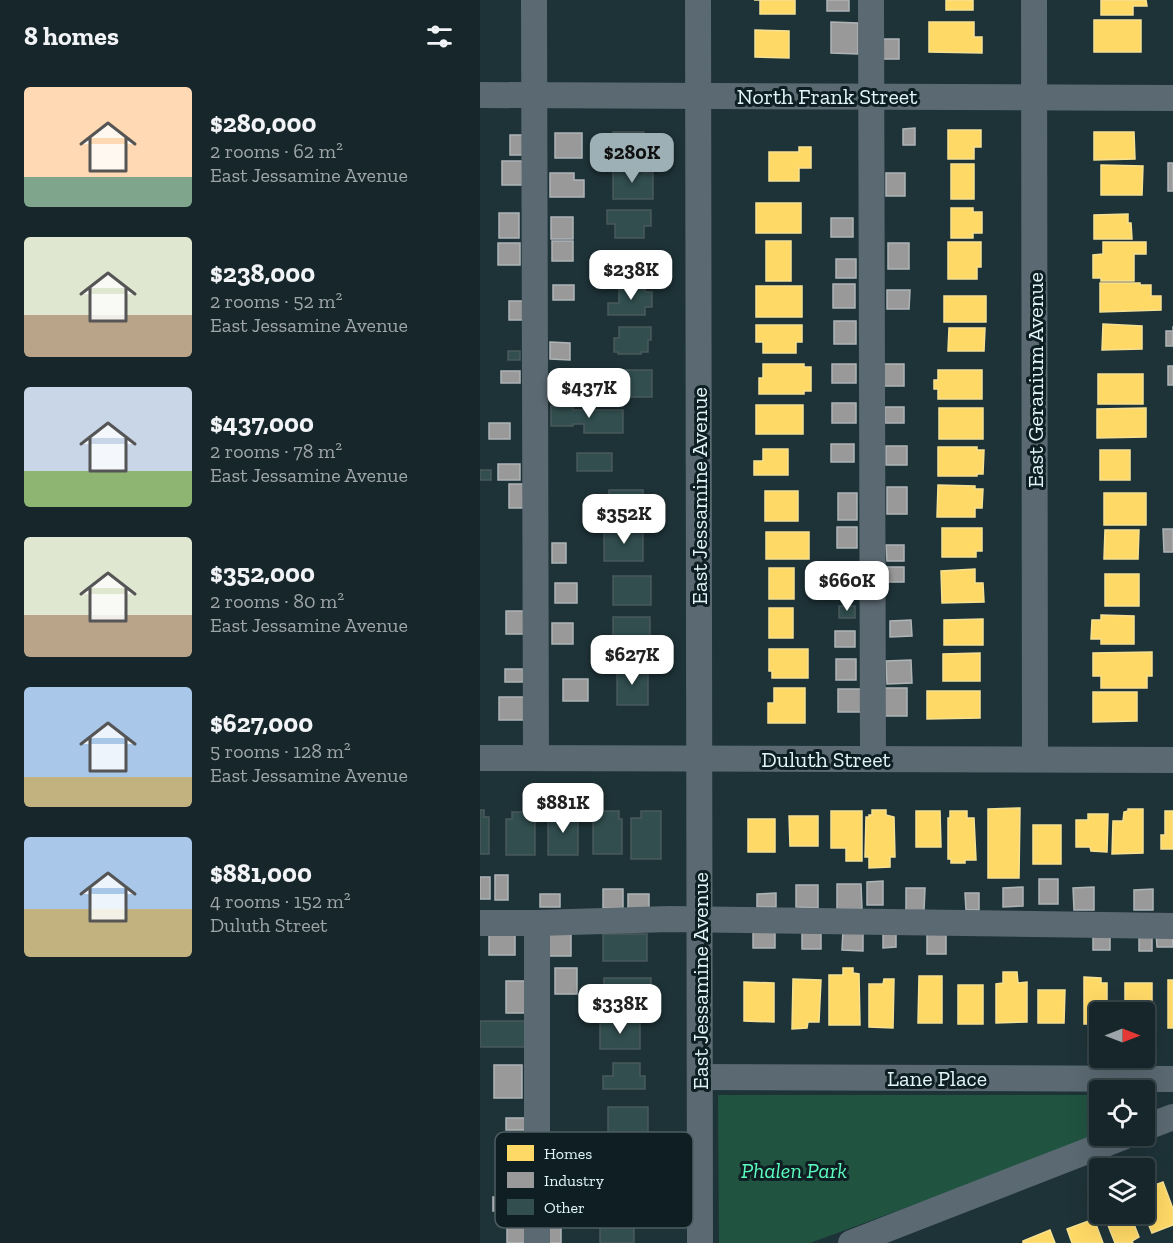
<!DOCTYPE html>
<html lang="en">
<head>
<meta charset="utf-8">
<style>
  body { margin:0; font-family:"Zilla Slab",serif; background:#233236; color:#f1f3f6; height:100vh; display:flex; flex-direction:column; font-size:22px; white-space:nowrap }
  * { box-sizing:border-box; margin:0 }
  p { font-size:20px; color:#9ea5a8 }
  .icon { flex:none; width:33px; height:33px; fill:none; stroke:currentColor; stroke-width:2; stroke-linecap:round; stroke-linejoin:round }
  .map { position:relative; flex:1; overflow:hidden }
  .drawer { display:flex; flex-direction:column; background:#16262a; width:480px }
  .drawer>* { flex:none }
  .needle { width:39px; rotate:90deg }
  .tools { position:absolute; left:609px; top:1002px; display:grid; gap:12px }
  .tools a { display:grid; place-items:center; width:66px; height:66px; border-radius:6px; background:#16262a; box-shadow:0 6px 24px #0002,0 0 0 2px #354347; font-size:30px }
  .price { position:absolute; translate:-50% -51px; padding:0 14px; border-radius:12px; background:#fff; color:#222; font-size:20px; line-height:39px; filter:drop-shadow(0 2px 3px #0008) }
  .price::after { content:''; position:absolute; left:50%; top:36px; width:18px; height:14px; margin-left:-9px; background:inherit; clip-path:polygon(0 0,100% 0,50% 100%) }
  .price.current { background:#9cb0b5; color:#111 }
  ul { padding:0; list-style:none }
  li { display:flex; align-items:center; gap:18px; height:150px; padding:0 24px }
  li span { display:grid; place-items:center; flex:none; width:168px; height:120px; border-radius:6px; color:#555 }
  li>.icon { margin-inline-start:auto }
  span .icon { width:72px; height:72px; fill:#fffc; stroke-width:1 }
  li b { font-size:26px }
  h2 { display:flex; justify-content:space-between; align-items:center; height:72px; padding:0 24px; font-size:26px }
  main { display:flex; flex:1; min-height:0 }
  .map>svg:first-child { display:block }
</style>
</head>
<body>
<main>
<section class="drawer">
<h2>8 homes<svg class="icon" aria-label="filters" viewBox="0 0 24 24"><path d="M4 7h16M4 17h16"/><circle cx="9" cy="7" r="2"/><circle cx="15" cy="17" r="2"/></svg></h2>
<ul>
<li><span style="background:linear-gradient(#ffd9b3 75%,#7fa58c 0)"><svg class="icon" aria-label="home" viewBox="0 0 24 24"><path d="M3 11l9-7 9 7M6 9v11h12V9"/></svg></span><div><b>$280,000</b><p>2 rooms · 62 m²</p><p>East Jessamine Avenue</p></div></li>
<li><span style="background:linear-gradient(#dfe7d0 65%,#b9a48a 0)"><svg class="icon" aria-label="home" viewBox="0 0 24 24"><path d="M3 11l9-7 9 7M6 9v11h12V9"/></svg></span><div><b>$238,000</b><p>2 rooms · 52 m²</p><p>East Jessamine Avenue</p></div></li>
<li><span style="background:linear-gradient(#c9d6e8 70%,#8fb573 0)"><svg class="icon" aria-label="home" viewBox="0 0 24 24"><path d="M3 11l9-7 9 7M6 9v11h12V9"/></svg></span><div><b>$437,000</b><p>2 rooms · 78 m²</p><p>East Jessamine Avenue</p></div></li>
<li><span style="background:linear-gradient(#dfe7d0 65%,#b9a48a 0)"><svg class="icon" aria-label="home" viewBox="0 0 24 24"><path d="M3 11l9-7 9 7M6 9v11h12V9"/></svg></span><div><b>$352,000</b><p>2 rooms · 80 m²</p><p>East Jessamine Avenue</p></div></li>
<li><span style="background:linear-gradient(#a9c7e8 75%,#c2b280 0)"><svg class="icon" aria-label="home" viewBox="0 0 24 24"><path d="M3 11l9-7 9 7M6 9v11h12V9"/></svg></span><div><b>$627,000</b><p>5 rooms · 128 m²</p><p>East Jessamine Avenue</p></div></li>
<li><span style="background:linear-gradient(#a9c7e8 60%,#c2b280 0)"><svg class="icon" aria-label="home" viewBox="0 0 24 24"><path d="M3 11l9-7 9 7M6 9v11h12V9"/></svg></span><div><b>$881,000</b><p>4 rooms · 152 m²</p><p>Duluth Street</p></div></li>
</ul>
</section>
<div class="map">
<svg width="693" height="1243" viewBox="0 0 693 1243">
  <rect width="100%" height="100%" fill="#1e3338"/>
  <path fill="#215341" d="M 238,1095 L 619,1095 L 620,1136 L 621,1136 L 330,1243 L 239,1243 Z"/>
  <g fill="#ffd966" stroke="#f6e192" stroke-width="1.5">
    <path d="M 274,0 L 315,0 L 315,14 L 280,14 L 280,0 Z"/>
    <rect x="466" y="0" width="27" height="10"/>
    <path d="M 621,0 L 666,0 L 667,6 L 653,6 L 653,15 L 621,15 Z"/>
    <rect x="614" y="20" width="47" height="32"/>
    <path d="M 449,22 L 494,22 L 494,37 L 502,37 L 502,53 L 449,52 Z"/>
    <path d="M 275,30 L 309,31 L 309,58 L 275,57 Z"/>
    <path d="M 468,130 L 501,130 L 501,147 L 494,147 L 494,159 L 468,159 Z"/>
    <path d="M 614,132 L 654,132 L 655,159 L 614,160 Z"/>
    <path d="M 319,147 L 331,147 L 331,168 L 319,168 L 319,181 L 289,181 L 289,152 L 319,152 Z"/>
    <rect x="471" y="164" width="23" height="35"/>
    <path d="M 621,165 L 663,166 L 662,195 L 621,195 Z"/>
    <rect x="276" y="203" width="45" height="30"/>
    <path d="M 471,208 L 493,208 L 493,212 L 502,212 L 502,233 L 493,233 L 493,238 L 471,238 Z"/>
    <path d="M 648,214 L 648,223 L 651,223 L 652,239 L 614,239 L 614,215 Z"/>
    <rect x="286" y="241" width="25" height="40"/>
    <path d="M 468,242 L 501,242 L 501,267 L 497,267 L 497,279 L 468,279 Z"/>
    <path d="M 623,242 L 666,242 L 666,254 L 654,254 L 654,281 L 621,281 L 621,278 L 613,278 L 613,255 L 623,254 Z"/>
    <path d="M 620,283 L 660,283 L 660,285 L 671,285 L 671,296 L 681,296 L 681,310 L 620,312 Z"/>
    <rect x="276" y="286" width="46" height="31"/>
    <rect x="464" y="296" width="42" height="26"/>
    <path d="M 623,324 L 662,326 L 662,349 L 622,350 Z"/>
    <path d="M 276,325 L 322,325 L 322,342 L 316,342 L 316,353 L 283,353 L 283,342 L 276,342 Z"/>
    <path d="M 469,328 L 505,328 L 504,351 L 468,351 Z"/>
    <path d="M 283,364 L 324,364 L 324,367 L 331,367 L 331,391 L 324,391 L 324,394 L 279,394 L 279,378 L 283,378 Z"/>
    <path d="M 458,370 L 502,370 L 502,399 L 458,399 L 458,389 L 454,389 L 454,380 L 458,380 Z"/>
    <rect x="618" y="374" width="45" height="30"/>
    <rect x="276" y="405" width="47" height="29"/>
    <rect x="459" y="408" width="44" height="31"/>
    <path d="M 666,408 L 666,437 L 617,438 L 617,409 Z"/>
    <path d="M 458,447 L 497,447 L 497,450 L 504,450 L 503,474 L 497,474 L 497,476 L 458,476 Z"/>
    <path d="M 283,449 L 308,449 L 308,475 L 274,475 L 274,461 L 283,461 Z"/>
    <rect x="620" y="450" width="30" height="30"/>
    <path d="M 458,485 L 495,486 L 495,489 L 503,489 L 502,508 L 495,508 L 495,517 L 457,517 Z"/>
    <rect x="285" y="491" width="33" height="30"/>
    <rect x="624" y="493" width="42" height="32"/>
    <path d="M 462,528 L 502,528 L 502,551 L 496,551 L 496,557 L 462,557 Z"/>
    <path d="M 625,530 L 659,530 L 658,559 L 624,559 Z"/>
    <rect x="286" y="532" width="43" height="27"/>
    <rect x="289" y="568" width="25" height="31"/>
    <path d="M 495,569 L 495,583 L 503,583 L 504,602 L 462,603 L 461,571 Z"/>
    <rect x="625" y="574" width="34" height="32"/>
    <rect x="289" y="608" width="24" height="30"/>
    <path d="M 621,615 L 654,616 L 654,644 L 621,644 L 621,639 L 611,639 L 612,620 L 621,620 Z"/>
    <path d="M 503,619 L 503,645 L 464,645 L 464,620 Z"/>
    <path d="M 289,649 L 328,649 L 328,678 L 292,678 L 292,671 L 289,671 Z"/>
    <path d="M 672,652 L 672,676 L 667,676 L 667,688 L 621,688 L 621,676 L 613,676 L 613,653 Z"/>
    <path d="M 500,653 L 500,681 L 463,681 L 463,654 Z"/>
    <path d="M 294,688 L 325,688 L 325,723 L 288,723 L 288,703 L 294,703 Z"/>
    <path d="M 447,691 L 500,691 L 500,718 L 447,719 Z"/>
    <path d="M 613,692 L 657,692 L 657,721 L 613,722 Z"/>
    <path d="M 540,808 L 539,878 L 508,878 L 508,809 Z"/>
    <path d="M 648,809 L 663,809 L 663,853 L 632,854 L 633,821 L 643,821 L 644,812 L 648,811 Z"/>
    <path d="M 392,810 L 406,810 L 406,815 L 414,817 L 415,857 L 410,857 L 410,867 L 389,868 L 389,857 L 385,857 L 386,817 L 389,817 L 389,815 L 392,815 Z"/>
    <path d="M 351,811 L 382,811 L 382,861 L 366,861 L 366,848 L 351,848 Z"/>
    <path d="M 436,811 L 460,811 L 461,847 L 436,847 Z"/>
    <path d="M 470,811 L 487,811 L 487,818 L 494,818 L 496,860 L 485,860 L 485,863 L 471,863 L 471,859 L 468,859 L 468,818 L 470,818 Z"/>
    <path d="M 685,811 L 693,811 L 693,849 L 681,849 L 681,835 L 685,835 Z"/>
    <path d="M 608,814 L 628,814 L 627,852 L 611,851 L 610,847 L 596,847 L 596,820 L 608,820 Z"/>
    <path d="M 309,816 L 338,816 L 338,846 L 310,846 Z"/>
    <rect x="268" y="819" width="27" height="33"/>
    <rect x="553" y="825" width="28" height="39"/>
    <path d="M 363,968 L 373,968 L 373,973 L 379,974 L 380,1025 L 349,1025 L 349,975 L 363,975 Z"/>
    <path d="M 523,972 L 537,972 L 538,983 L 547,982 L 547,1022 L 516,1023 L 516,984 L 523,983 Z"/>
    <path d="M 439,976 L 462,976 L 462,1023 L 438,1023 Z"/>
    <path d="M 604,977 L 621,978 L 621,983 L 627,983 L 627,1012 L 620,1012 L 620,1024 L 604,1024 Z"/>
    <path d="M 313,979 L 341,980 L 339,1022 L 328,1022 L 327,1028 L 312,1029 Z"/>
    <path d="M 404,979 L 414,979 L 413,1028 L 389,1027 L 389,984 L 403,984 Z"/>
    <rect x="688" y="980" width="5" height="48"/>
    <path d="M 264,982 L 294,983 L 294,1022 L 264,1021 Z"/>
    <path d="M 645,983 L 672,983 L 672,1024 L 664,1024 L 664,1012 L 645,1012 Z"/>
    <rect x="478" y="985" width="25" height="39"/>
    <path d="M 558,990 L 585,990 L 584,1023 L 558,1023 Z"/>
    <path d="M 683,1182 L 693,1209 L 693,1225 L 672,1233 L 664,1213 L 664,1189 Z"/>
    <path d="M 626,1214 L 650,1214 L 659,1237 L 652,1241 L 653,1243 L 635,1243 L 624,1215 Z"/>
    <path d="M 614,1219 L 623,1243 L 592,1243 L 587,1229 Z"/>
    <path d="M 570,1230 L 575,1243 L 543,1243 L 543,1241 Z"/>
  </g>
  <g fill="#999" stroke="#aeb4b6" stroke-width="1.5">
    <rect x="347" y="0" width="22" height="11"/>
    <path d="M 351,22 L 378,23 L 378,54 L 351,53 Z"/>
    <rect x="401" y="39" width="18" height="20"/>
    <path d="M 435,128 L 435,145 L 423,145 L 423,129 Z"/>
    <rect x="75" y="133" width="27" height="25"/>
    <rect x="30" y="135" width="13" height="20"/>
    <rect x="22" y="161" width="20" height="24"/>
    <rect x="688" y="163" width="5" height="28"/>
    <path d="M 70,173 L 94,173 L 94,180 L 104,180 L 104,197 L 70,197 Z"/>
    <rect x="406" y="173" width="19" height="23"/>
    <rect x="19" y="213" width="20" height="25"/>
    <rect x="71" y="217" width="22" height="22"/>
    <rect x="351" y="218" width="22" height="19"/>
    <rect x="72" y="241" width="21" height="20"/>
    <rect x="18" y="243" width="22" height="22"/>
    <rect x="408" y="243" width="21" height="26"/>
    <rect x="356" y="259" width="20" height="19"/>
    <rect x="353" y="284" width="22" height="24"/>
    <rect x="73" y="285" width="21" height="15"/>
    <path d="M 407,290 L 430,290 L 429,309 L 407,309 Z"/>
    <rect x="29" y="301" width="16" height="19"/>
    <rect x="354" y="321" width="22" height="23"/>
    <path d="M 693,326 L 693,346 L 686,346 L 686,331 L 693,331 Z"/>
    <path d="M 70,342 L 90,343 L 90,360 L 70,359 Z"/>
    <rect x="352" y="364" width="24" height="19"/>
    <rect x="402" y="364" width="22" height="22"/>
    <rect x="688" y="366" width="5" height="19"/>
    <rect x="21" y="371" width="19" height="12"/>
    <path d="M 73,382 L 94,382 L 94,400 L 72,400 Z"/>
    <rect x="352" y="403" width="24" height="20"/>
    <rect x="405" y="407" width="19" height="16"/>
    <rect x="9" y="423" width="21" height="16"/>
    <rect x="351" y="444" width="23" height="18"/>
    <rect x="406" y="446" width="21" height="19"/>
    <rect x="18" y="464" width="22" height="16"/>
    <rect x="29" y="484" width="17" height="24"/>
    <rect x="407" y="487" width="20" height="27"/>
    <rect x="358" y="493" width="19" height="27"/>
    <rect x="357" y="527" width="20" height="21"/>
    <path d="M 683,529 L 693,529 L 693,552 L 684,552 Z"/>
    <rect x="72" y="543" width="14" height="20"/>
    <path d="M 406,545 L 424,545 L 424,561 L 407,561 Z"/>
    <path d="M 357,567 L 377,568 L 376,590 L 356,589 Z"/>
    <rect x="406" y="567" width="18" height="15"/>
    <rect x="75" y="583" width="22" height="20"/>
    <rect x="26" y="611" width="18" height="23"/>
    <path d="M 431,620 L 432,636 L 410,637 L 410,621 Z"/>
    <rect x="72" y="623" width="21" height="21"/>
    <rect x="355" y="631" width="20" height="16"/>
    <rect x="356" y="659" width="20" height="21"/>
    <path d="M 431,660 L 432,683 L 407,684 L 406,661 Z"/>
    <rect x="25" y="669" width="18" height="13"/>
    <rect x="83" y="679" width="25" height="22"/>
    <rect x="405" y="688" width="22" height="28"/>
    <rect x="358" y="689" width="23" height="23"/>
    <rect x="19" y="697" width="25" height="23"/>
    <rect x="15" y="875" width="13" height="25"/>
    <rect x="0" y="877" width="10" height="22"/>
    <rect x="559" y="879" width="19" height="25"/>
    <path d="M 403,881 L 403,905 L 387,905 L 387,882 Z"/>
    <path d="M 357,884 L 381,884 L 382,909 L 357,909 Z"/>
    <path d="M 316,885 L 338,885 L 338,908 L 316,907 Z"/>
    <path d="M 543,887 L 543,906 L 523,907 L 523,888 Z"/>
    <path d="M 614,887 L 614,910 L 594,910 L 593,888 Z"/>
    <path d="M 426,888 L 445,888 L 444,911 L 426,910 Z"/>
    <rect x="123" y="889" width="20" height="19"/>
    <path d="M 673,889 L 673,910 L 654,910 L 654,890 Z"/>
    <path d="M 296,893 L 296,907 L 277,907 L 277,894 Z"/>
    <path d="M 485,893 L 499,893 L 499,910 L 486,910 Z"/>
    <rect x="60" y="894" width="20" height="13"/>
    <rect x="148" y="894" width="21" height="15"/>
    <rect x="273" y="928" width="22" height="20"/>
    <path d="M 341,928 L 341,949 L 322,949 L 322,929 Z"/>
    <path d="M 363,929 L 383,930 L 383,951 L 362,950 Z"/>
    <path d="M 403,930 L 416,930 L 416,947 L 403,948 Z"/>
    <rect x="69" y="931" width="22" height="25"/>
    <rect x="613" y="931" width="17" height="19"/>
    <rect x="659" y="931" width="13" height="20"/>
    <path d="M 676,931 L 693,931 L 693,947 L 677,947 Z"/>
    <rect x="9" y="932" width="26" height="23"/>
    <rect x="447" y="933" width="19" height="21"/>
    <rect x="75" y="968" width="22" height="26"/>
    <rect x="26" y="981" width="23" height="32"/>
    <rect x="14" y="1065" width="28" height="33"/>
    <rect x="26" y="1118" width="19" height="12"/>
    <rect x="13" y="1197" width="19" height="14"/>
    <rect x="27" y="1222" width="21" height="21"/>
    <rect x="68" y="1223" width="13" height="20"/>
  </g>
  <g fill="#324e4f" stroke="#4a5a5c" stroke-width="1.5">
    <path d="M 133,132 L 164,132 L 164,141 L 172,141 L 172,156 L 164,156 L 164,159 L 133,159 Z"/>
    <path d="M 133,167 L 164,167 L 164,173 L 173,173 L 173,199 L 133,199 Z"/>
    <path d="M 127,210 L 171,210 L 171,226 L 164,226 L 164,238 L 135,238 L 135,224 L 127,224 Z"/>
    <path d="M 126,251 L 164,251 L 164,280 L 139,280 L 139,275 L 128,275 L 128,277 L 117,277 L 117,261 L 126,261 Z"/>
    <path d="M 139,285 L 165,285 L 165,292 L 172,292 L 172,307 L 165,307 L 165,315 L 128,315 L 128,303 L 139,303 Z"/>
    <path d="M 139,327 L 171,327 L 171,340 L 168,340 L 168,352 L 161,352 L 161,354 L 138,354 L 138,352 L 134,352 L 134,338 L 139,338 Z"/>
    <rect x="28" y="351" width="12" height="9"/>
    <path d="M 125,370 L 172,370 L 172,397 L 133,397 L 133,387 L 125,387 Z"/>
    <path d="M 71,406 L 93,406 L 93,410 L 143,410 L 143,433 L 104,433 L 104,424 L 93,424 L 93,426 L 71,426 Z"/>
    <rect x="97" y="453" width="35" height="18"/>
    <rect x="0" y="470" width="11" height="10"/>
    <rect x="129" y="490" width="34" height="29"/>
    <rect x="124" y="529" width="39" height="32"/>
    <rect x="133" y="576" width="38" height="29"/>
    <rect x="359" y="606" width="16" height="12"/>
    <rect x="133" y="617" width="37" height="28"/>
    <rect x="137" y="667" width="31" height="38"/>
    <path d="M 0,810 L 4,810 L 4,817 L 9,817 L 9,854 L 0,854 Z"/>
    <path d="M 70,811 L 90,811 L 90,819 L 98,819 L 98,855 L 68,855 L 68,819 L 70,819 Z"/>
    <path d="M 113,811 L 139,811 L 139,819 L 142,819 L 142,854 L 113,854 Z"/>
    <path d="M 161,811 L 181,811 L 181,859 L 151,859 L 151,818 L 161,818 Z"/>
    <path d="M 32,812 L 48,812 L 48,819 L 55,819 L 55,855 L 26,855 L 26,819 L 32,819 Z"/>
    <rect x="123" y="934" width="44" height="27"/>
    <path d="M 124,978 L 171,978 L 171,1005 L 131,1005 L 131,998 L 124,998 Z"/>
    <rect x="0" y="1021" width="49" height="26"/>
    <rect x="120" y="1021" width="40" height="28"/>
    <path d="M 133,1063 L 160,1063 L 160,1076 L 165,1076 L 165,1089 L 123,1089 L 123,1076 L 133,1076 Z"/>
    <rect x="128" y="1107" width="40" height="27"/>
    <rect x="120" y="1226" width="34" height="17"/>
  </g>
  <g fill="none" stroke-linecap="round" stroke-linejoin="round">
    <g stroke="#5b6972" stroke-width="26">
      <path d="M 54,0 L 56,758"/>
      <path d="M 218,0 L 220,1243"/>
      <path d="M 391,0 L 393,759"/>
      <path d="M 554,0 L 555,759"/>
      <path d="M 0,95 L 693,98"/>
      <path d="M 0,758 L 693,760"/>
      <path d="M 0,923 L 57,923 L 190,919 L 693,926"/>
      <path d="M 220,1077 L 693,1079"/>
      <path d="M 664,1128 L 693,1117"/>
      <path d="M 57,1243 L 57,923"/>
      <path d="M 371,1243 L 646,1136"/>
    </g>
  </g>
  <g text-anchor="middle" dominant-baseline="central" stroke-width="6" stroke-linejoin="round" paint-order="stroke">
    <g font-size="22" fill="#e0f4f9" stroke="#0e1e22">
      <text x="347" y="96">North Frank Street</text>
      <text transform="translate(555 380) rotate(-90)">East Geranium Avenue</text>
      <text transform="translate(219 496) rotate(-90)">East Jessamine Avenue</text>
      <text x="346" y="759">Duluth Street</text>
      <text transform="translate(220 981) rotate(-90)">East Jessamine Avenue</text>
      <text x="457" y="1078">Lane Place</text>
    </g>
    <g font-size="22" font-style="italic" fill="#5cfcbf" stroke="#0e1e22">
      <text x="314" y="1170">Phalen Park</text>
    </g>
  </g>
  <rect x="15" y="1132" width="198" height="96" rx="9" fill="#0e1e22" stroke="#4d5e62" stroke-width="1.5"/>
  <rect x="27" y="1145" width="27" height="16" fill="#ffd966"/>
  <rect x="27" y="1172" width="27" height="16" fill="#999"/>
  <rect x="27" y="1199" width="27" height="16" fill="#324e4f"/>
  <g font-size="16" fill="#e0f4f9">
    <text x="64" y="1159">Homes</text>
    <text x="64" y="1186">Industry</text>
    <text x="64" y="1213">Other</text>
  </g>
</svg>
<div class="tools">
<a><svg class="needle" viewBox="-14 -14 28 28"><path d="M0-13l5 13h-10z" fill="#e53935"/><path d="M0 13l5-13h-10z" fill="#9ea5a8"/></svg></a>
<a><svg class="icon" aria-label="locate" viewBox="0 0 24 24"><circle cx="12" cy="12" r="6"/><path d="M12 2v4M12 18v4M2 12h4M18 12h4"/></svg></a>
<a><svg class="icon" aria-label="layers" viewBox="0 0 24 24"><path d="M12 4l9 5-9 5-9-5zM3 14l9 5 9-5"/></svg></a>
</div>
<b class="price current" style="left:152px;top:184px">$280K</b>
<b class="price" style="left:151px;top:301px">$238K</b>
<b class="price" style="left:109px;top:419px">$437K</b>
<b class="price" style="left:144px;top:545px">$352K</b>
<b class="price" style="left:367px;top:612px">$660K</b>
<b class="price" style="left:152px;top:686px">$627K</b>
<b class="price" style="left:83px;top:834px">$881K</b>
<b class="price" style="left:140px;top:1035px">$338K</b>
</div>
</main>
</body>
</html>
